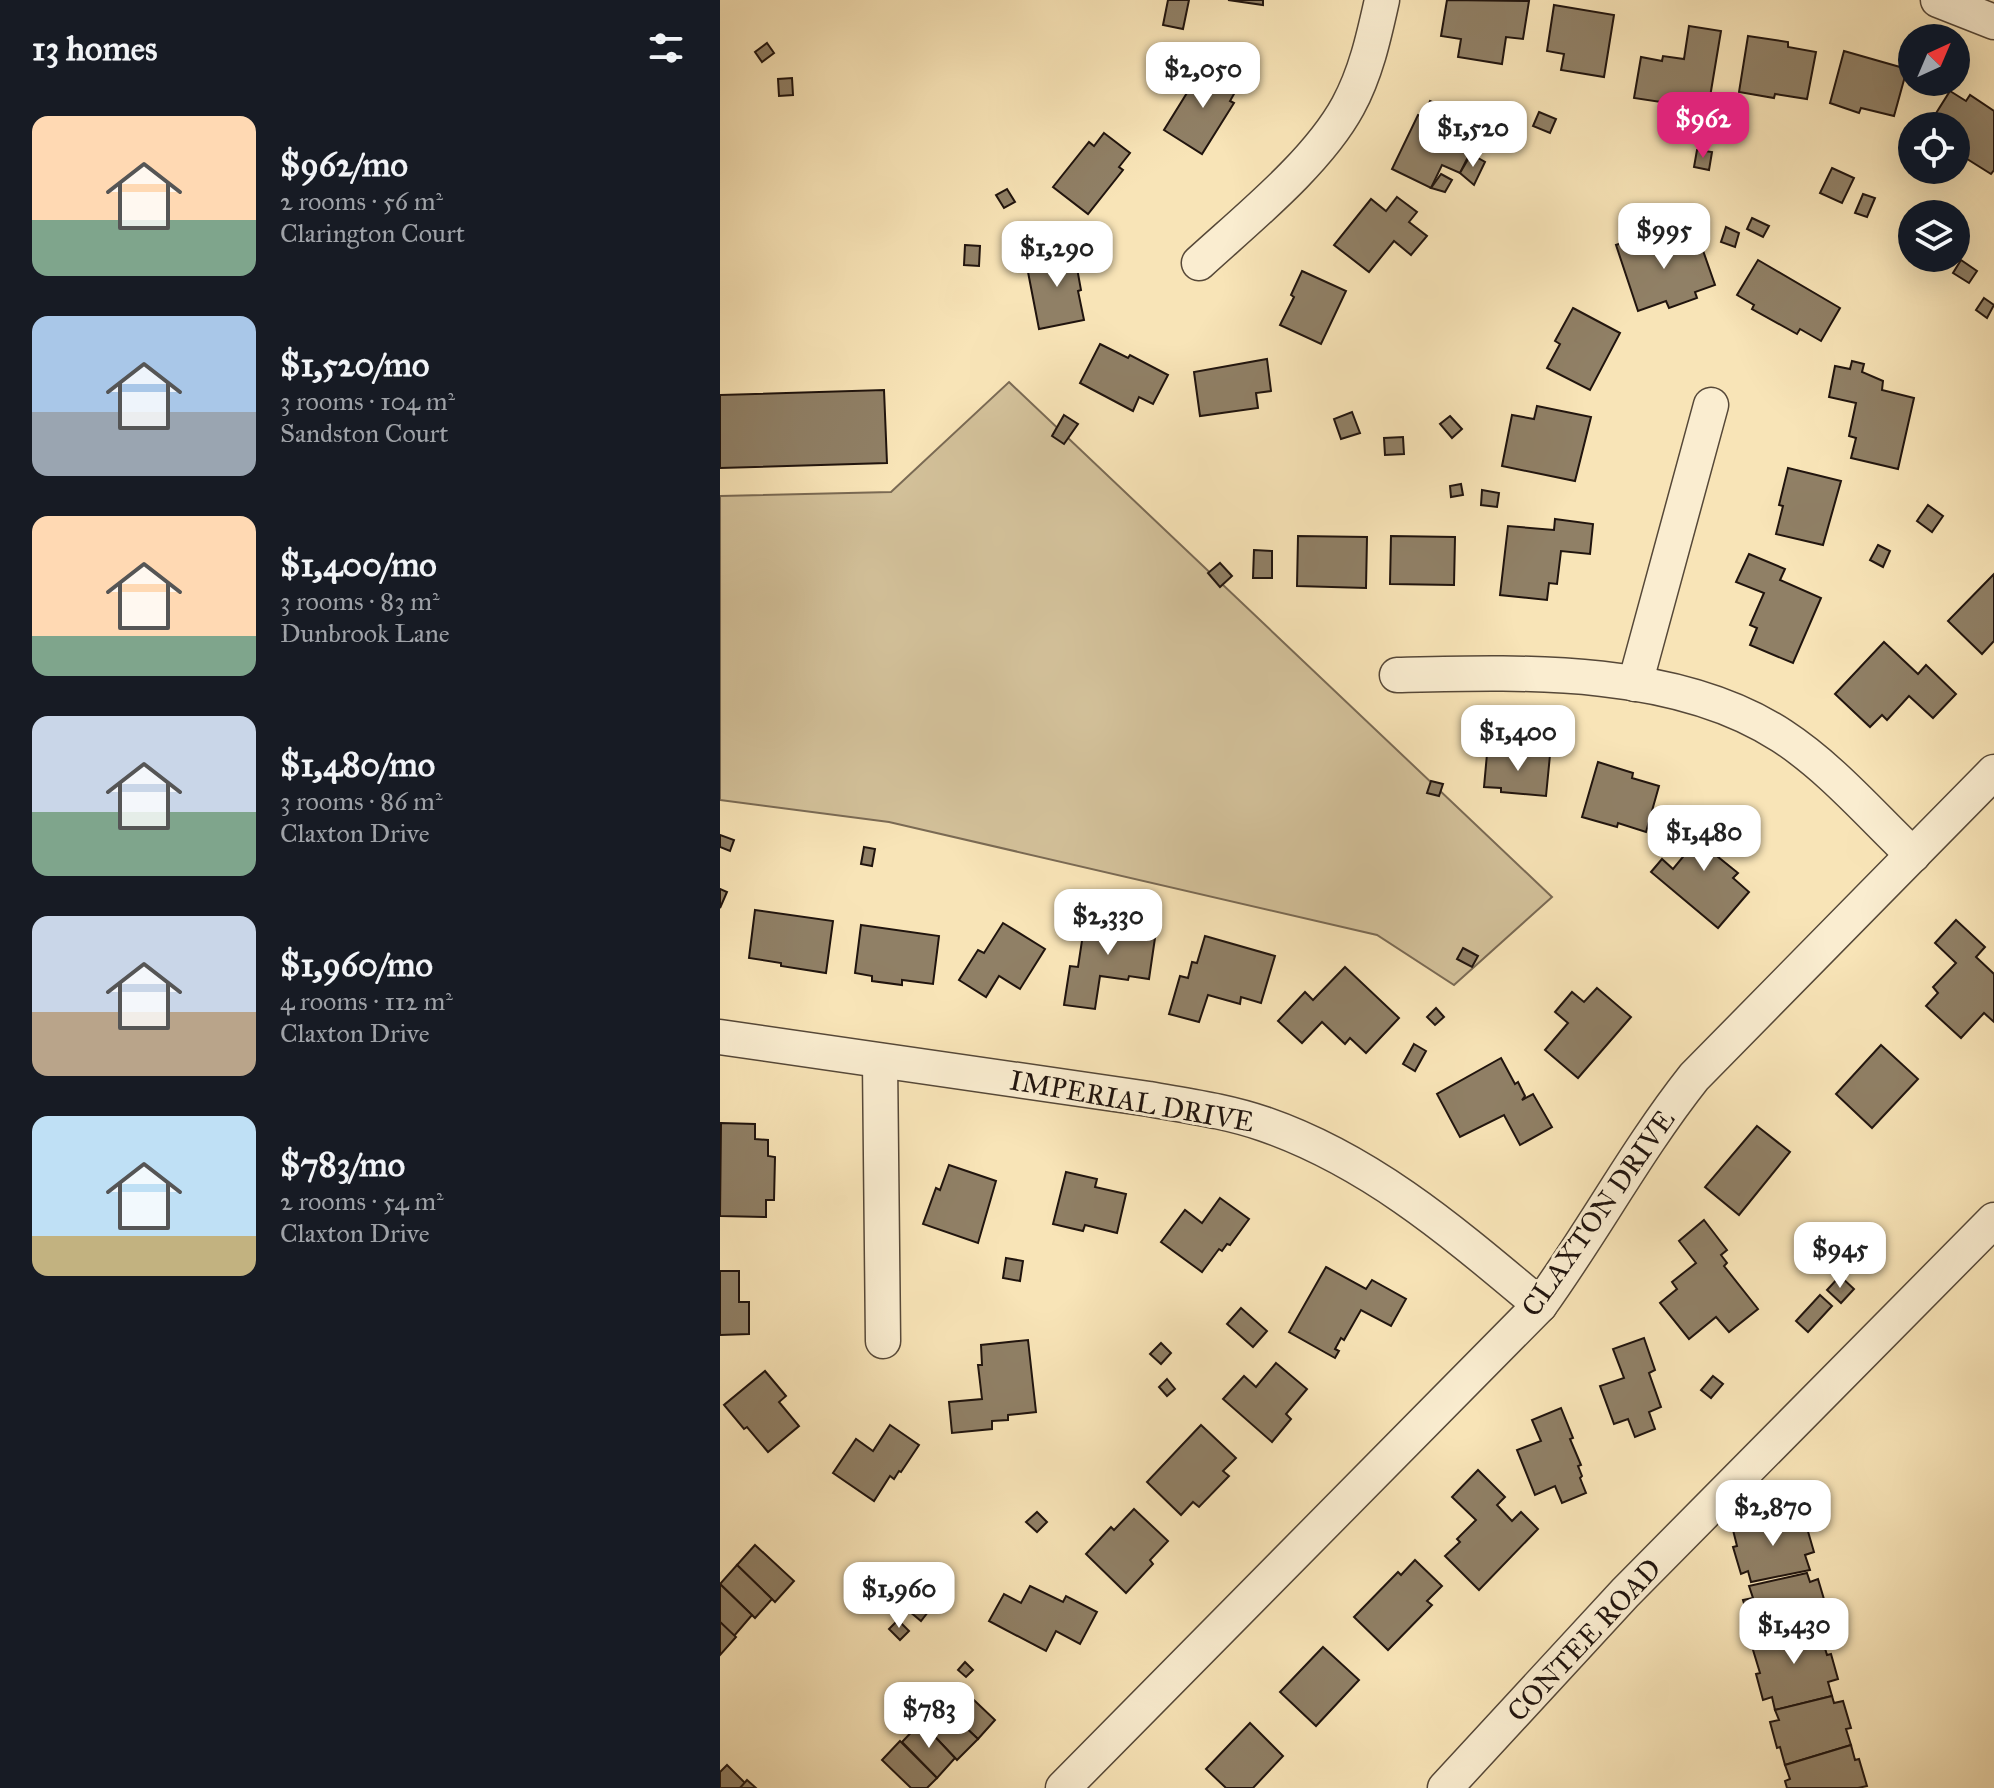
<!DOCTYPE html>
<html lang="en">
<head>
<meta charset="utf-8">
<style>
  body { margin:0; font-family:"IM FELL Great Primer",serif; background:#20242c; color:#f1f3f6; height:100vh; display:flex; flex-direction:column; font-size:30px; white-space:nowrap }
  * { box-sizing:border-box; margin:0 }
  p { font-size:26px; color:#9ea1a6 }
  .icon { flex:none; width:44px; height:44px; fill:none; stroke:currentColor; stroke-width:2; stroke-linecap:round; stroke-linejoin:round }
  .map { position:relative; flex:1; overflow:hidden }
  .sheet { display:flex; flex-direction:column; background:#171b24; width:720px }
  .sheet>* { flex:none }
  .needle { width:52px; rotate:44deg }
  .buttons { position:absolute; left:1178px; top:24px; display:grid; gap:16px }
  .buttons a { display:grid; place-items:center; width:72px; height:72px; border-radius:50%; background:#171b24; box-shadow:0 8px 32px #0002; font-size:40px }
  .price { position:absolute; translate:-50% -68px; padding:0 18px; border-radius:16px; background:#fff; color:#222; font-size:26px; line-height:52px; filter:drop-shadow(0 2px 4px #0008) }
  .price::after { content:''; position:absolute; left:50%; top:48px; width:24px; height:18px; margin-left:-12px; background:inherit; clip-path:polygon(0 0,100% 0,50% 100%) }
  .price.current { background:#db2777; color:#fff }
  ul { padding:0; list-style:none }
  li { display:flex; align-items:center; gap:24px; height:200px; padding:0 32px }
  li span { display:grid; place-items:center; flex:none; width:224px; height:160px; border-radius:16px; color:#555 }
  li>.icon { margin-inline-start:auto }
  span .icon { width:96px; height:96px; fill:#fffc; stroke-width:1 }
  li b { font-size:34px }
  h2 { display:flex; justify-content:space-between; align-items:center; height:96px; padding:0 32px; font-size:34px }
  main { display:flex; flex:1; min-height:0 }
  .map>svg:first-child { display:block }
</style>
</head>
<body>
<main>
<section class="sheet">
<h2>13 homes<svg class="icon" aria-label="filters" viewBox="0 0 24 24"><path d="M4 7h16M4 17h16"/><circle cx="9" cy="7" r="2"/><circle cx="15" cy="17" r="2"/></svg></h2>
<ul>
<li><span style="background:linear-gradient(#ffd9b3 65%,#7fa58c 0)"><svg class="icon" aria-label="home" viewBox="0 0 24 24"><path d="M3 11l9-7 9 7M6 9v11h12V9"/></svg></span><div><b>$962/mo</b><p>2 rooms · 56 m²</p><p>Clarington Court</p></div></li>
<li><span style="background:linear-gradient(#a9c7e8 60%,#9aa5b1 0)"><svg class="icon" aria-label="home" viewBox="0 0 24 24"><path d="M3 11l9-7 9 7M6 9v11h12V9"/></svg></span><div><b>$1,520/mo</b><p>3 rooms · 104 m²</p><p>Sandston Court</p></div></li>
<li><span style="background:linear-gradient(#ffd9b3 75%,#7fa58c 0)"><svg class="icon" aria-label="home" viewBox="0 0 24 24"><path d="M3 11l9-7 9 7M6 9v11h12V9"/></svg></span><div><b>$1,400/mo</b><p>3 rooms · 83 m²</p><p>Dunbrook Lane</p></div></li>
<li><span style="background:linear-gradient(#c9d6e8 60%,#7fa58c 0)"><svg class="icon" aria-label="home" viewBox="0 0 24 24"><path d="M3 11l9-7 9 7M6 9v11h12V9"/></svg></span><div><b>$1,480/mo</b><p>3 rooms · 86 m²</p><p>Claxton Drive</p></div></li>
<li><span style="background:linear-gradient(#c9d6e8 60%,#b9a48a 0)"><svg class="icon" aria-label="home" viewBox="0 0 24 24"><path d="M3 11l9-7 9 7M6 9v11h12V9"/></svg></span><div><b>$1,960/mo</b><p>4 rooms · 112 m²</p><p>Claxton Drive</p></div></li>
<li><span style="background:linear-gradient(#bfe0f5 75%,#c2b280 0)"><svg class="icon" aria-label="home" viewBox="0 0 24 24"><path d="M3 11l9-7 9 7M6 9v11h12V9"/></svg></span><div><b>$783/mo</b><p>2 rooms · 54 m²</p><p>Claxton Drive</p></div></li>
</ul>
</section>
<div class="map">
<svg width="1274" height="1788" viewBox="0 0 1274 1788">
  <rect width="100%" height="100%" fill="#f8e4b7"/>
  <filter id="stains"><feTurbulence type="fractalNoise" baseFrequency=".0025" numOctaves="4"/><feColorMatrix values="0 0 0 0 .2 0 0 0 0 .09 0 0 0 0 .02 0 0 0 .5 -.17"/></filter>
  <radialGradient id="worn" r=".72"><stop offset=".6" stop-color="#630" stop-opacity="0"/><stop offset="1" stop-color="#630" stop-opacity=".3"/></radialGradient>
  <path fill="#d3c19a" stroke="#7a6a54" stroke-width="2" d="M 289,382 L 832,897 L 734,985 L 657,935 L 169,822 L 0,800 L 0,496 L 171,492 Z"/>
  <g fill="#908066" stroke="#20140e" stroke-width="2">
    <path d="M 448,0 L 469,0 L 463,29 L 443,25 Z"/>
    <path d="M 508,0 L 543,0 L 543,5 Z"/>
    <path d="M 727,0 L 809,1 L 803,39 L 786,37 L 782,64 L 738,57 L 741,39 L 721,36 Z"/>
    <path d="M 834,5 L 894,15 L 884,77 L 841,70 L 844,54 L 827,51 Z"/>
    <path d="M 969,26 L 1001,31 L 988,109 L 914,98 L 921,57 L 942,61 L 943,56 L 964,59 Z"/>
    <path d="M 1028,36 L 1068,42 L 1068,47 L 1096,52 L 1087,99 L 1055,94 L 1054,98 L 1019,92 Z"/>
    <path d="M 47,43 L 54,53 L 42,62 L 35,52 Z"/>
    <path d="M 1124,51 L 1187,69 L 1174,116 L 1141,108 L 1139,113 L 1110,103 Z"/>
    <path d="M 488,65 L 519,85 L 510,101 L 514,103 L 482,154 L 444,130 L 475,80 L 478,81 Z"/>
    <path d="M 72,78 L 73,95 L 59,96 L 58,79 Z"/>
    <path d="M 1230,91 L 1246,101 L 1250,95 L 1274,111 L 1274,170 L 1271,174 L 1236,152 L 1236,126 L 1208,126 Z"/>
    <path d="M 710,101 L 748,120 L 743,131 L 757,139 L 740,173 L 722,165 L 711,188 L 672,169 L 698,115 L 703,117 Z"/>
    <path d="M 819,112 L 836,119 L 830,133 L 813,126 Z"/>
    <path d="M 384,133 L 410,153 L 399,167 L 403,170 L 368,214 L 333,187 L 369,142 L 374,146 Z"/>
    <path d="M 977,150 L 992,152 L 989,170 L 974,167 Z"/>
    <path d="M 751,154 L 765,162 L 754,185 L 740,173 Z"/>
    <path d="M 1112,168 L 1134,178 L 1122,203 L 1100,193 Z"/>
    <path d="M 721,174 L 732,180 L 725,192 L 711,188 Z"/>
    <path d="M 287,189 L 295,202 L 284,208 L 276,195 Z"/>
    <path d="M 1143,194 L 1155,198 L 1147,217 L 1135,213 Z"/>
    <path d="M 677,197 L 697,212 L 689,222 L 707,236 L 691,255 L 674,241 L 649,272 L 614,245 L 651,199 L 666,211 Z"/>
    <path d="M 1032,218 L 1049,226 L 1043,237 L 1027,229 Z"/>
    <path d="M 1006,227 L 1019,233 L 1015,247 L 1001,242 Z"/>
    <path d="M 940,230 L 947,251 L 979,239 L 995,285 L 975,292 L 977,298 L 949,308 L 946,301 L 918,311 L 896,245 Z"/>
    <path d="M 245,245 L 260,246 L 259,266 L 244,265 Z"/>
    <path d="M 353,246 L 361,290 L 358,291 L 364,320 L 319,329 L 308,272 L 323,270 L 320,252 Z"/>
    <path d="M 1038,260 L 1120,308 L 1101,341 L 1080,329 L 1077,334 L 1032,309 L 1034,305 L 1017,295 Z"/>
    <path d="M 1241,260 L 1257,271 L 1249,283 L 1233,273 Z"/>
    <path d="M 582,271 L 626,291 L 601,344 L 560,325 L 574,297 L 571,295 Z"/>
    <path d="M 1264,298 L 1274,305 L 1267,318 L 1256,310 Z"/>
    <path d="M 853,308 L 900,333 L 870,390 L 827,368 L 840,344 L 835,341 Z"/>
    <path d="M 380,344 L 408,358 L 410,355 L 448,375 L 433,404 L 419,397 L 413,411 L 360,383 Z"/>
    <path d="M 547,359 L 551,391 L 536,393 L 538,408 L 480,416 L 474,372 Z"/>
    <path d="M 1132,361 L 1144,364 L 1142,372 L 1163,381 L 1162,390 L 1194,398 L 1178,469 L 1131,458 L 1136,438 L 1129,436 L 1136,403 L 1109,397 L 1115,366 L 1130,369 Z"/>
    <path d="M 164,390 L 167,463 L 0,468 L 0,395 Z"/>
    <path d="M 817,406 L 871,417 L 855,481 L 782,466 L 792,415 L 814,419 Z"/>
    <path d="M 632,412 L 640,433 L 621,439 L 614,419 Z"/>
    <path d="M 344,415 L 358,424 L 344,444 L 332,436 Z"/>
    <path d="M 730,416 L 742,429 L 732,438 L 720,424 Z"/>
    <path d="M 683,437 L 684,454 L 665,455 L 664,438 Z"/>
    <path d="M 1068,468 L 1121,481 L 1103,545 L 1056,534 L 1063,506 L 1059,505 Z"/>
    <path d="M 741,484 L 743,495 L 731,497 L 730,486 Z"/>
    <path d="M 762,490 L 779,493 L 777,507 L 761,505 Z"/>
    <path d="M 1208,505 L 1223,516 L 1212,532 L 1197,521 Z"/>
    <path d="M 835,519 L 873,524 L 870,554 L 841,551 L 837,584 L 829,583 L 827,600 L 780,595 L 788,526 L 834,530 Z"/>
    <path d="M 578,536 L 647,537 L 646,588 L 577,586 Z"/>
    <path d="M 671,536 L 735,537 L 734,585 L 670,584 Z"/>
    <path d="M 1158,545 L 1170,551 L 1163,567 L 1150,560 Z"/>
    <path d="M 534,550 L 552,551 L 552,578 L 533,578 Z"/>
    <path d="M 1029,554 L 1065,569 L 1060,580 L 1101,598 L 1073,663 L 1030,645 L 1037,628 L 1030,625 L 1044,593 L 1016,582 Z"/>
    <path d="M 500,563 L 512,576 L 500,587 L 488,573 Z"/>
    <path d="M 1274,574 L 1274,641 L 1262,654 L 1228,621 Z"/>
    <path d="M 1164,642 L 1198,674 L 1206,665 L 1236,694 L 1213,718 L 1189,696 L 1167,720 L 1162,715 L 1150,727 L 1115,694 Z"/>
    <path d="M 784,751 L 830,755 L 826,796 L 781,792 L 781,788 L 764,787 L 767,754 L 784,756 Z"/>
    <path d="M 878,762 L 913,773 L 912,778 L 939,786 L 926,832 L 898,823 L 897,827 L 862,817 Z"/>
    <path d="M 711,781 L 723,784 L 719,796 L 707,793 Z"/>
    <path d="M 986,809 L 1010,829 L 992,852 L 1018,873 L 1013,878 L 1029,892 L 998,928 L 931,872 L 942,859 L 953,869 L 972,846 L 962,838 Z"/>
    <path d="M 0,835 L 14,840 L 10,851 L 0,847 Z"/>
    <path d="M 144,847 L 155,849 L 152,866 L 141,864 Z"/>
    <path d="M 0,889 L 7,892 L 0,908 Z"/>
    <path d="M 374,904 L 395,906 L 393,925 L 436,931 L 429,979 L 409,976 L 408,980 L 380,976 L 375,1009 L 344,1005 L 350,966 L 358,967 L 365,921 L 371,922 Z"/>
    <path d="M 35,910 L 113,921 L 106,973 L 61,966 L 61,963 L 29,958 Z"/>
    <path d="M 1236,920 L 1265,947 L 1256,957 L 1274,974 L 1274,1022 L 1264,1013 L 1241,1038 L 1206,1006 L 1218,993 L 1213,987 L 1236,963 L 1215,943 Z"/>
    <path d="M 283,923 L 325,949 L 300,989 L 279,976 L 266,997 L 239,980 L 258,950 L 264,953 Z"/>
    <path d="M 141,925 L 219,936 L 213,984 L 182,980 L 182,985 L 152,981 L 152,976 L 135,973 Z"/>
    <path d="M 485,936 L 555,956 L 541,1003 L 521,997 L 520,1004 L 488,995 L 479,1022 L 449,1014 L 460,976 L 468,978 L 472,962 L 477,963 Z"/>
    <path d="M 743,948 L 758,956 L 752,967 L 737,959 Z"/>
    <path d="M 625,967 L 679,1018 L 646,1053 L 630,1038 L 625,1044 L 602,1022 L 582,1043 L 558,1021 L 585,992 L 593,1000 Z"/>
    <path d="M 877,988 L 911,1017 L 858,1078 L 825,1050 L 848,1023 L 835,1012 L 852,992 L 864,1002 Z"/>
    <path d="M 716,1008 L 724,1017 L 715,1025 L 707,1017 Z"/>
    <path d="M 694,1044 L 706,1051 L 695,1071 L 683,1064 Z"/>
    <path d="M 1161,1045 L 1198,1079 L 1152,1128 L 1116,1094 Z"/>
    <path d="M 781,1058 L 795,1084 L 798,1082 L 805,1096 L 802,1100 L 813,1094 L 832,1127 L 800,1145 L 784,1115 L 740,1137 L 717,1094 Z"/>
    <path d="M 1,1123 L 35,1124 L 35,1139 L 48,1140 L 48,1156 L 55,1157 L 54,1200 L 46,1200 L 46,1217 L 0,1216 Z"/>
    <path d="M 1037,1126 L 1070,1152 L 1019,1215 L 985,1187 Z"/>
    <path d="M 229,1165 L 276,1181 L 258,1243 L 203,1224 L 216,1188 L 220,1190 Z"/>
    <path d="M 346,1172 L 377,1179 L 375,1187 L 406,1194 L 397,1233 L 365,1225 L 363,1231 L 333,1224 Z"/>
    <path d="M 500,1198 L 529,1219 L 510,1245 L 507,1244 L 502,1251 L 499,1249 L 482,1272 L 441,1242 L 465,1210 L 482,1223 Z"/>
    <path d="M 984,1220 L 1007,1250 L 1001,1255 L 1007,1263 L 1004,1266 L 1038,1309 L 1009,1332 L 996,1317 L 969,1339 L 940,1303 L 957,1289 L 952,1282 L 976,1263 L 959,1241 Z"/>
    <path d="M 286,1258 L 303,1261 L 300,1281 L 283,1278 Z"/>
    <path d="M 606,1267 L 646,1289 L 652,1280 L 686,1299 L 671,1326 L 641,1310 L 624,1340 L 621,1338 L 615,1349 L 619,1351 L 615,1358 L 569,1332 Z"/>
    <path d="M 0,1271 L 19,1271 L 19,1302 L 29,1302 L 29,1334 L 0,1335 Z"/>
    <path d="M 1120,1276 L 1134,1289 L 1121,1303 L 1107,1290 Z"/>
    <path d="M 1100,1295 L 1112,1306 L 1088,1332 L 1076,1321 Z"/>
    <path d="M 521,1308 L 547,1331 L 533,1347 L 507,1324 Z"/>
    <path d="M 924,1338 L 935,1370 L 929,1373 L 941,1407 L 929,1412 L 935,1429 L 915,1437 L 908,1419 L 894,1424 L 880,1386 L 904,1378 L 893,1349 Z"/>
    <path d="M 308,1340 L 316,1412 L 288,1415 L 288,1420 L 272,1421 L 272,1429 L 232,1433 L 229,1402 L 262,1399 L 258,1365 L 262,1365 L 261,1345 Z"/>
    <path d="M 441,1343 L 451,1353 L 441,1364 L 430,1354 Z"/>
    <path d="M 556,1363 L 587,1389 L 566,1414 L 571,1419 L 552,1442 L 503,1399 L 524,1376 L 536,1387 Z"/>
    <path d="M 45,1371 L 66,1396 L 59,1402 L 79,1426 L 48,1452 L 27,1427 L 24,1429 L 4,1405 Z"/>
    <path d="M 993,1376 L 1003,1384 L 991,1398 L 981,1390 Z"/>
    <path d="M 447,1379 L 455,1389 L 447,1396 L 439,1387 Z"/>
    <path d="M 841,1408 L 853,1438 L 850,1439 L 861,1465 L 858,1466 L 862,1476 L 860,1478 L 866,1493 L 842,1503 L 835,1486 L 815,1495 L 797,1450 L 821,1441 L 812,1420 Z"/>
    <path d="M 170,1425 L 199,1445 L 181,1472 L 179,1471 L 174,1479 L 170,1476 L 154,1501 L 113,1473 L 136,1439 L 153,1451 Z"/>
    <path d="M 481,1425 L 516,1458 L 503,1471 L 509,1476 L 479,1507 L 473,1502 L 461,1515 L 427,1482 Z"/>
    <path d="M 758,1470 L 785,1497 L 777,1505 L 792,1521 L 801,1512 L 818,1529 L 759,1590 L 725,1556 L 740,1542 L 737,1539 L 756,1520 L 732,1497 Z"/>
    <path d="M 414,1509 L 448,1541 L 430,1560 L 433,1564 L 406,1593 L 366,1554 L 391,1527 L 394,1530 Z"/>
    <path d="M 1078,1511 L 1084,1529 L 1087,1528 L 1094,1552 L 1085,1555 L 1090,1570 L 1031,1582 L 1028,1571 L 1021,1574 L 1013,1547 L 1017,1546 L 1013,1530 Z"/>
    <path d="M 317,1512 L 327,1522 L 317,1532 L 306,1522 Z"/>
    <path d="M 35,1545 L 74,1581 L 55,1602 L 17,1565 Z"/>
    <path d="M 695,1560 L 722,1586 L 707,1601 L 712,1605 L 668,1650 L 634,1617 L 678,1572 L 681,1575 Z"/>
    <path d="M 17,1565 L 52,1599 L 35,1618 L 0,1584 Z"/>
    <path d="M 1087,1573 L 1090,1582 L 1098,1579 L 1106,1606 L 1107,1622 L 1035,1641 L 1023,1600 L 1033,1598 L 1029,1586 Z"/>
    <path d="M 0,1584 L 32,1615 L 14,1636 L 0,1622 Z"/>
    <path d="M 310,1586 L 343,1602 L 346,1596 L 377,1612 L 360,1644 L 336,1631 L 326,1651 L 269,1621 L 284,1594 L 301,1603 Z"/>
    <path d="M 202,1593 L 215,1603 L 201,1621 L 189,1611 Z"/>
    <path d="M 178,1620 L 189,1631 L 180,1640 L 169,1629 Z"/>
    <path d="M 0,1622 L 16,1637 L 0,1655 Z"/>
    <path d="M 1097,1622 L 1107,1655 L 1111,1654 L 1118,1679 L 1108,1682 L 1112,1696 L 1055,1710 L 1052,1697 L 1043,1700 L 1036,1674 L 1040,1673 L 1030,1640 Z"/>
    <path d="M 603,1647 L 639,1680 L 596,1726 L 560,1692 Z"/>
    <path d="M 245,1662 L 253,1670 L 246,1677 L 238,1670 Z"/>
    <path d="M 237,1684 L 275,1720 L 258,1739 L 219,1703 Z"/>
    <path d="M 1112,1696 L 1114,1703 L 1123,1701 L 1131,1728 L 1126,1729 L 1131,1745 L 1065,1765 L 1060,1747 L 1057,1748 L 1050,1722 L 1059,1720 L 1055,1710 Z"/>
    <path d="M 222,1705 L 258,1739 L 237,1760 L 203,1724 Z"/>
    <path d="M 201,1722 L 235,1758 L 217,1778 L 182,1742 Z"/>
    <path d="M 530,1723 L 563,1756 L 533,1788 L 506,1788 L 486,1769 Z"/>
    <path d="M 180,1741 L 217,1778 L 207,1788 L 191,1788 L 162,1760 Z"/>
    <path d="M 1131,1745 L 1135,1760 L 1139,1759 L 1147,1786 L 1138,1788 L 1067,1788 L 1065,1781 L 1070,1779 L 1065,1765 Z"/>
    <path d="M 7,1765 L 25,1783 L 20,1788 L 0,1788 L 0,1772 Z"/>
    <path d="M 27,1780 L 36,1788 L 20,1788 Z"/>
  </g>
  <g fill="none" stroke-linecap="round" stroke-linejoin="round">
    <defs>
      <g id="street">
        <path d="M 1218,0 L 1274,22"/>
        <path d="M 479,263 C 527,219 597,163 628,106 C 646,73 654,36 662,0"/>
        <path d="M 677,675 C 800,672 955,666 1062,736 C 1111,768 1151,815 1193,855"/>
        <path d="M 915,684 L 991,405"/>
        <path d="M 0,1037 L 429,1099 C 468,1106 507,1111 544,1124 C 651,1161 734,1233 820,1305"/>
        <path d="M 160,1061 L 163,1341"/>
        <path d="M 343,1788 L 820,1305 C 874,1230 917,1149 974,1077 L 1274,772"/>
        <path d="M 725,1788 L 905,1593 L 1274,1220"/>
      </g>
    </defs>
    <use href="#street" stroke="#564838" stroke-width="37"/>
    <use href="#street" stroke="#faedd0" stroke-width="34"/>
  </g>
  <g text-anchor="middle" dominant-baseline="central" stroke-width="6" stroke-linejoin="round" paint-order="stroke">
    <g font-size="28" fill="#20140e" stroke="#faedd0">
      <text transform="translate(412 1101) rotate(10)">IMPERIAL DRIVE</text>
      <text transform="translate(878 1213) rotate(-55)">CLAXTON DRIVE</text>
      <text transform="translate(864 1640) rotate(-47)">CONTEE ROAD</text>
    </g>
  </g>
  <rect width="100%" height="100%" filter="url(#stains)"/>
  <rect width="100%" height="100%" fill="url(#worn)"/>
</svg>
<div class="buttons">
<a><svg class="needle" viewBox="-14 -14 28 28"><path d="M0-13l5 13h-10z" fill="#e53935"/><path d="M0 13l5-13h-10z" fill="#9ea1a6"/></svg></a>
<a><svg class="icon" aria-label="locate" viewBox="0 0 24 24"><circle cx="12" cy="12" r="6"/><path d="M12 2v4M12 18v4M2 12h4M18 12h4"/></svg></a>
<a><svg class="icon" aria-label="layers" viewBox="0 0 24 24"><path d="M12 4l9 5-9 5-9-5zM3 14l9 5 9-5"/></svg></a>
</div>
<b class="price" style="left:483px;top:110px">$2,050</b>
<b class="price current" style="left:983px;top:160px">$962</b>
<b class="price" style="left:753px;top:169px">$1,520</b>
<b class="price" style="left:944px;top:271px">$995</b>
<b class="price" style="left:337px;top:289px">$1,290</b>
<b class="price" style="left:798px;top:773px">$1,400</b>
<b class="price" style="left:984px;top:873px">$1,480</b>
<b class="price" style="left:388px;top:957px">$2,330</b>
<b class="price" style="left:1120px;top:1290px">$945</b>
<b class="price" style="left:1053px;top:1548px">$2,870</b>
<b class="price" style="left:179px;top:1630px">$1,960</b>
<b class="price" style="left:1074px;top:1666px">$1,430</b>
<b class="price" style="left:209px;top:1750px">$783</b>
</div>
</main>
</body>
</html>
